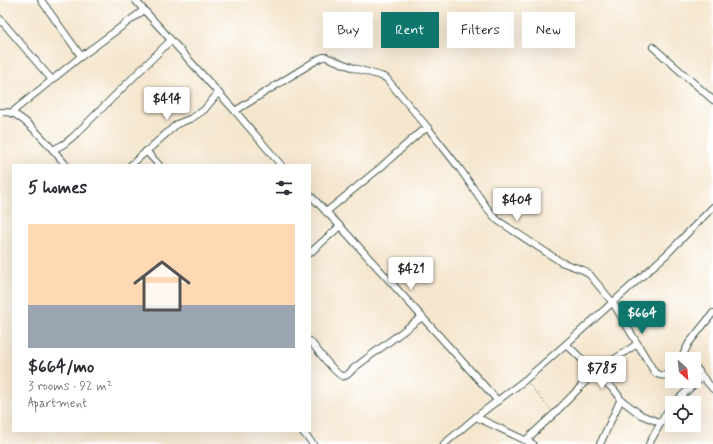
<!DOCTYPE html>
<html lang="en">
<head>
<meta charset="utf-8">
<style>
  body { margin:0; font-family:Mynerve,sans-serif; background:#f2f2f3; color:#2b2b33; height:100vh; display:flex; flex-direction:column; font-size:15px; white-space:nowrap }
  * { box-sizing:border-box; margin:0 }
  p { font-size:13px; color:#7c7c81 }
  .icon { flex:none; width:22px; height:22px; fill:none; stroke:currentColor; stroke-width:2; stroke-linecap:round; stroke-linejoin:round }
  .map { position:relative; flex:1; overflow:hidden }
  .sheet { position:absolute; left:12px; top:164px; width:299px; height:268px; display:flex; flex-direction:column; background:#fff; border-radius:0px; box-shadow:0 4px 16px #0002 }
  .sheet>* { flex:none }
  .guide { position:absolute; left:323px; top:12px; width:330px; height:36px; display:flex; gap:8px }
  .needle { width:26px; rotate:153deg }
  .fabs { position:absolute; left:665px; top:352px; display:grid; gap:8px }
  .fabs a { display:grid; place-items:center; width:36px; height:36px; border-radius:0px; background:#fff; box-shadow:0 4px 16px #0002; font-size:20px }
  .price { position:absolute; translate:-50% -34px; padding:0 9px; border-radius:4px; background:#fff; color:#222; font-size:13px; line-height:26px; filter:drop-shadow(0 1px 2px #0008) }
  .price::after { content:''; position:absolute; left:50%; top:24px; width:12px; height:9px; margin-left:-6px; background:inherit; clip-path:polygon(0 0,100% 0,50% 100%) }
  .price.on { background:#0f766e; color:#fff }
  ul { padding:0; list-style:none }
  li { display:grid; align-content:center; gap:8px; height:212px; padding:0 16px }
  li+li { border-top:1px solid #e1e1e2 }
  li span { display:grid; place-items:center; height:124px; border-radius:0px; color:#555 }
  li>.icon { margin-inline-start:auto }
  span .icon { width:72px; height:72px; fill:#fffc; stroke-width:1 }
  li b { font-size:17px }
  h2 { display:flex; justify-content:space-between; align-items:center; height:48px; padding:0 16px; font-size:17px }
  .pill { padding:0 14px; border-radius:0px; background:#fff; box-shadow:0 4px 16px #0002; font-size:14px; line-height:36px }
  .pill.on { background:#0f766e; color:#fff }
  .map>svg:first-child { display:block }
</style>
</head>
<body>
<div class="map">
<svg width="713" height="444" viewBox="0 0 713 444">
  <rect width="100%" height="100%" fill="#fff"/>
  <filter id="ink" filterUnits="userSpaceOnUse"><feTurbulence type="fractalNoise" baseFrequency=".025" numOctaves="2"/><feDisplacementMap in="SourceGraphic" scale="8" xChannelSelector="R" yChannelSelector="G"/><feConvolveMatrix kernelMatrix="1 2 1 2 8 2 1 2 1" color-interpolation-filters="sRGB"/></filter>
  <filter id="wash" filterUnits="userSpaceOnUse"><feTurbulence type="fractalNoise" baseFrequency=".012" numOctaves="4" result="noise"/><feDisplacementMap in="SourceGraphic" scale="16" xChannelSelector="R" yChannelSelector="G"/><feGaussianBlur stdDeviation="0.9" result="paint"/><feColorMatrix in="noise" values="0 0 0 0 0 0 0 0 0 0 0 0 0 0 0 0 0 1.4 0 .05"/><feComposite in="paint" operator="in"/></filter>
  <g filter="url(#wash)">
    <rect width="100%" height="100%" fill="#f5e6ce"/>
  </g>
  <g filter="url(#ink)">
    <g fill="none" stroke-linecap="round" stroke-linejoin="round">
      <defs>
        <g id="minor">
          <path d="M 41,0 L 81,56"/>
          <path d="M 135,0 L 235,111 L 281,165"/>
          <path d="M 0,19 L 52,80"/>
          <path d="M 653,47 L 713,100"/>
          <path d="M 235,111 L 315,61 L 323,57 L 326,57 L 354,68 L 381,76 L 386,78 L 428,128 L 460,169 L 487,208 L 497,220 L 561,262 L 583,270 L 590,275 L 613,303 L 655,373 C 662,377 666,376 672,372"/>
          <path d="M 0,112 C 4,112 9,112 12,113 C 30,121 53,150 66,165"/>
          <path d="M 11,113 L 79,58 L 144,10"/>
          <path d="M 53,150 L 64,144 L 74,136 L 171,40"/>
          <path d="M 146,151 L 159,165"/>
          <path d="M 131,165 L 177,124 L 192,118 L 204,110 L 218,93"/>
          <path d="M 310,195 L 340,226 L 498,401"/>
          <path d="M 326,212 L 381,167 L 419,133 L 428,128"/>
          <path d="M 310,253 L 340,226"/>
          <path d="M 310,341 C 315,347 336,375 342,376 C 346,378 351,371 354,368 L 422,317"/>
          <path d="M 566,344 L 615,391 L 619,396 L 620,401 L 600,444"/>
          <path d="M 681,359 L 689,343 L 713,313"/>
          <path d="M 701,375 L 713,389"/>
          <path d="M 620,399 L 641,415 L 661,423"/>
          <path d="M 674,403 L 701,378 C 702,373 698,370 694,366"/>
          <path d="M 476,417 L 533,444"/>
          <path d="M 302,431 L 313,444"/>
          <path d="M 526,440 L 554,414 L 595,372 L 637,344"/>
          <path d="M 444,444 L 476,417 L 525,380 L 566,344 L 667,254 L 713,207"/>
          <path d="M 649,444 L 665,415 L 672,405"/>
        </g>
      </defs>
      <use href="#minor" stroke="#3f564b" stroke-width="8"/>
      <path stroke="#3f564b" stroke-width="1" stroke-dasharray="1 3" stroke-linecap="butt" d="M 529,384 L 550,409"/>
      <use href="#minor" stroke="#fff" stroke-width="6"/>
    </g>
  </g>
</svg>
<div class="fabs">
<a><svg class="needle" viewBox="-14 -14 28 28"><path d="M0-13l5 13h-10z" fill="#e53935"/><path d="M0 13l5-13h-10z" fill="#7c7c81"/></svg></a>
<a><svg class="icon" aria-label="locate" viewBox="0 0 24 24"><circle cx="12" cy="12" r="6"/><path d="M12 2v4M12 18v4M2 12h4M18 12h4"/></svg></a>
</div>
<b class="price" style="left:167px;top:121px">$414</b>
<b class="price" style="left:517px;top:222px">$404</b>
<b class="price" style="left:411px;top:291px">$421</b>
<b class="price on" style="left:642px;top:335px">$664</b>
<b class="price" style="left:602px;top:390px">$785</b>
<div class="guide">
<a class="pill">Buy</a>
<a class="pill on">Rent</a>
<a class="pill">Filters</a>
<a class="pill">New</a>
</div>
<section class="sheet">
<h2>5 homes<svg class="icon" aria-label="filters" viewBox="0 0 24 24"><path d="M4 7h16M4 17h16"/><circle cx="9" cy="7" r="2"/><circle cx="15" cy="17" r="2"/></svg></h2>
<ul>
<li><span style="background:linear-gradient(#ffd9b3 65%,#9aa5b1 0)"><svg class="icon" aria-label="home" viewBox="0 0 24 24"><path d="M3 11l9-7 9 7M6 9v11h12V9"/></svg></span><div><b>$664/mo</b><p>3 rooms · 92 m²</p><p>Apartment</p></div></li>
</ul>
</section>
</div>
</body>
</html>
